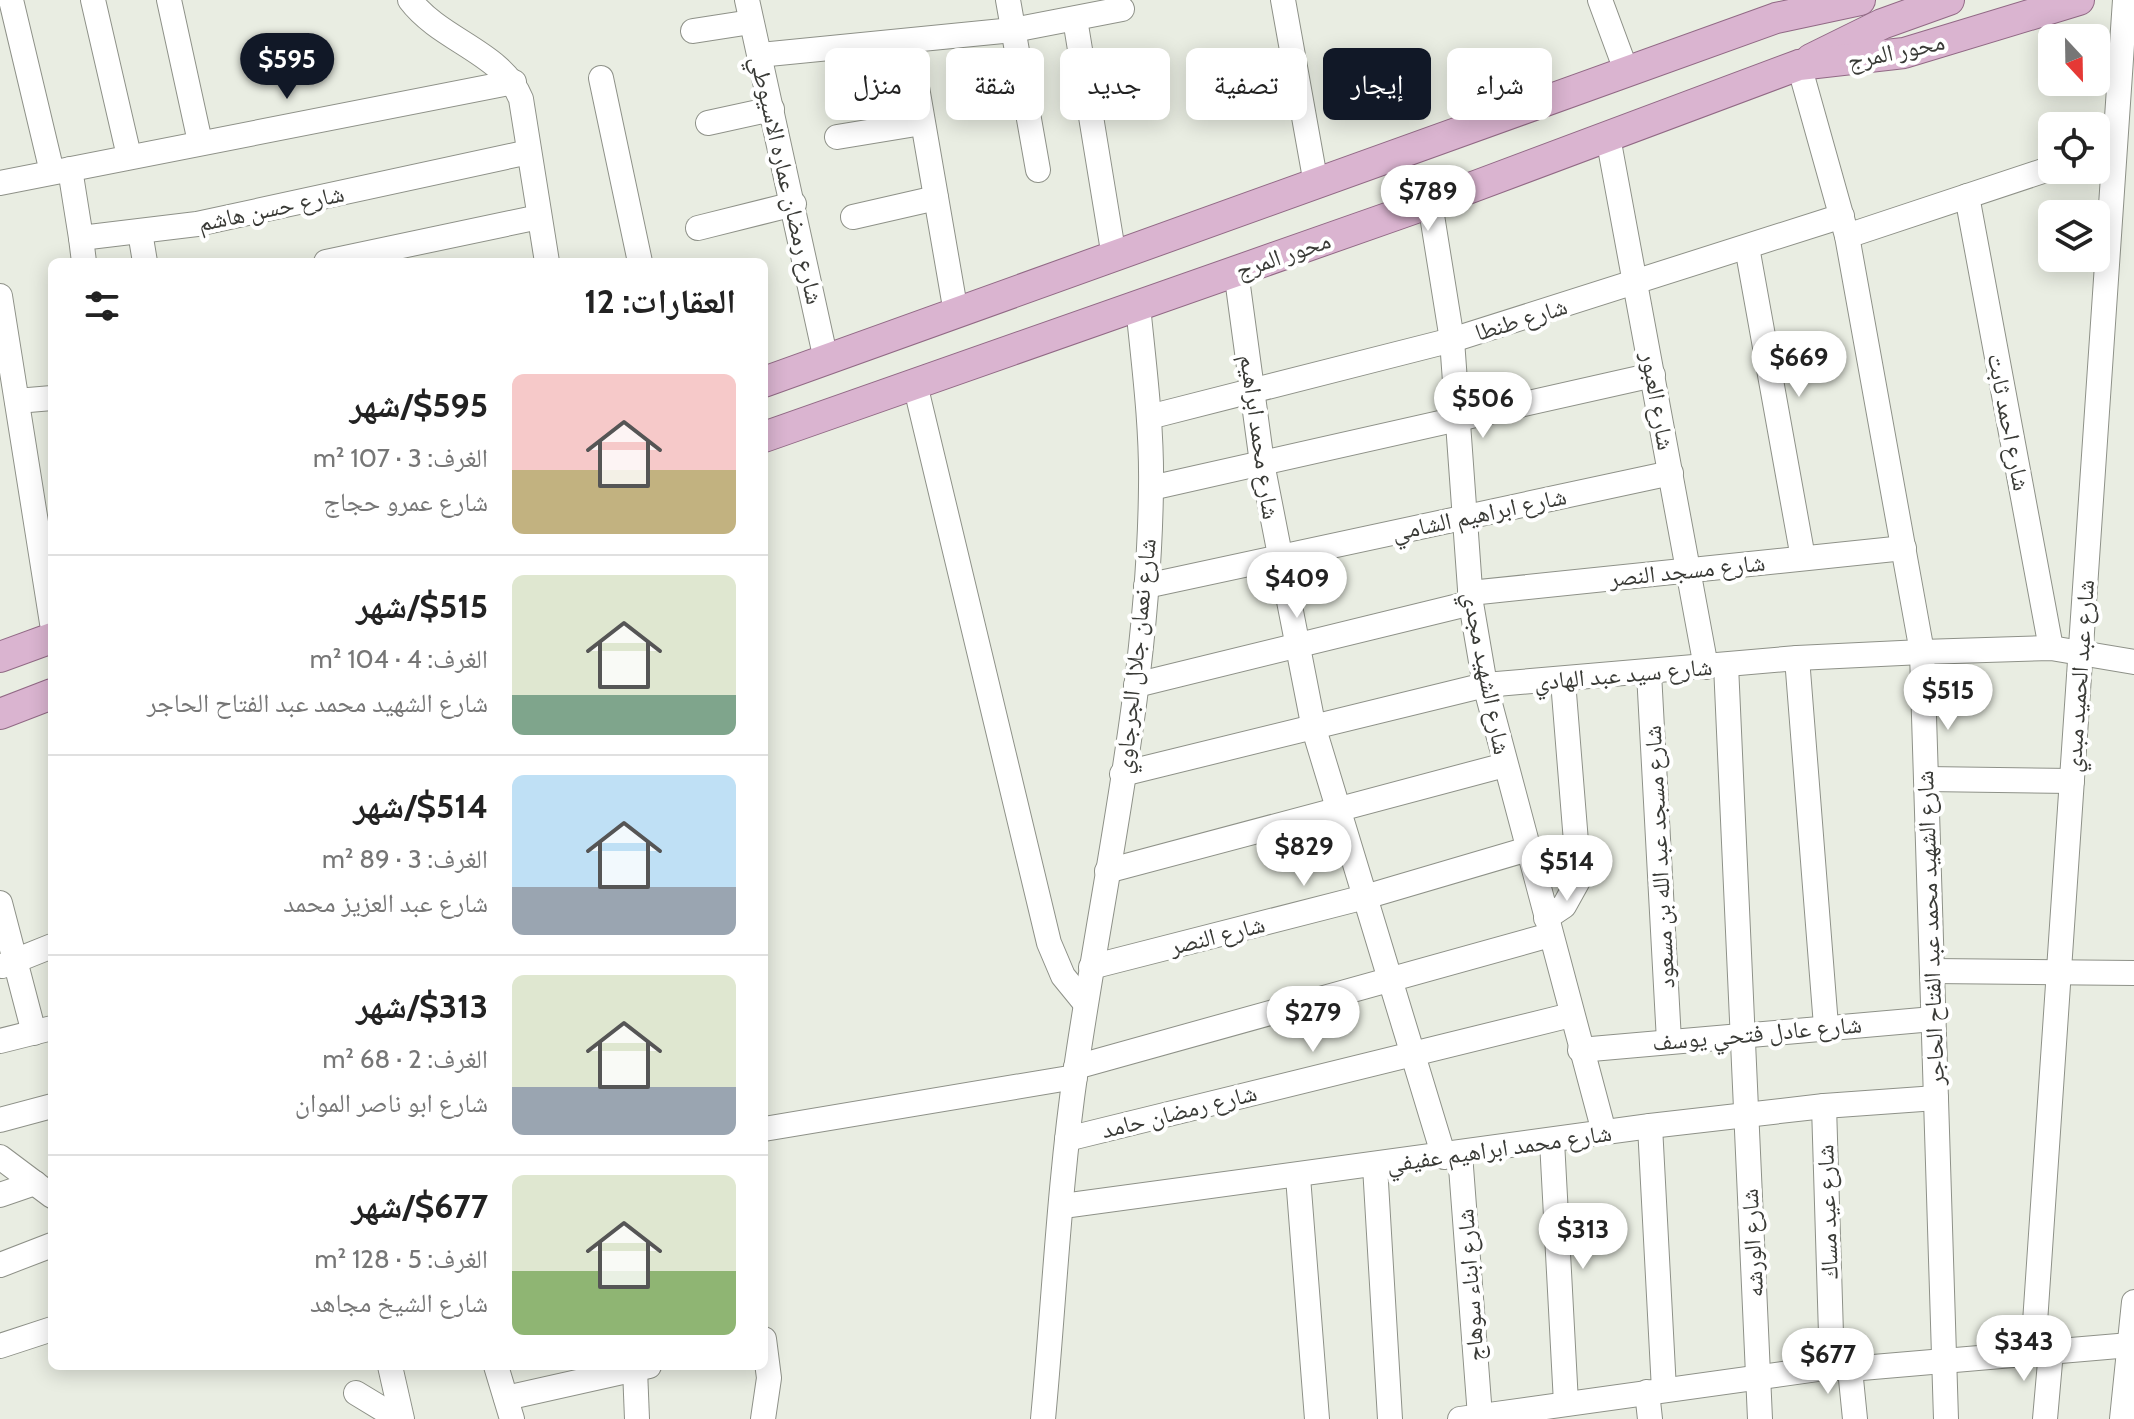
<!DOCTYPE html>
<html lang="ar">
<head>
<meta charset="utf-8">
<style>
  body { margin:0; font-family:Cabin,"Noto Naskh Arabic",sans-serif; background:#f2f2f2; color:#222; direction:rtl; height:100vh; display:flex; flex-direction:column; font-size:30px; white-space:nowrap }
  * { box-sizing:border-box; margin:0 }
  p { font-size:26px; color:#767676 }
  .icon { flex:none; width:44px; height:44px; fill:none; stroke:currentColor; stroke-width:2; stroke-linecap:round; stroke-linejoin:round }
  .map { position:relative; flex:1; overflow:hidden; direction:ltr }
  .details { position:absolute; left:48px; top:258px; width:720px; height:1112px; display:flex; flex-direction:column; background:#fff; border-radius:12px; box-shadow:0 4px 20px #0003; direction:rtl }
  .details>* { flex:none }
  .banner { position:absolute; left:792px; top:48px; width:760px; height:72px; direction:rtl; display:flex; gap:16px }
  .needle { width:52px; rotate:158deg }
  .buttons { position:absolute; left:2038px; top:24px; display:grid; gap:16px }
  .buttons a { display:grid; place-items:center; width:72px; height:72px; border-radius:12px; background:#fff; box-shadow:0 4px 20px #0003; font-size:40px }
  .price { position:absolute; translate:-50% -68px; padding:0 18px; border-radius:28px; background:#fff; color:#222; font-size:26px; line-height:52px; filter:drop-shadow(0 2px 4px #0008) }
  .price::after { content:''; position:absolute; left:50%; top:48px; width:24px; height:18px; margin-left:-12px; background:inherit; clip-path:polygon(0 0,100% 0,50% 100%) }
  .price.on { background:#111827; color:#fff }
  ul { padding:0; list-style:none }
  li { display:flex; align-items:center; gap:24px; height:200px; padding:0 32px }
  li+li { border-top:2px solid #e0e0e0 }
  li span { display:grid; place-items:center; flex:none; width:224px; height:160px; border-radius:12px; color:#555 }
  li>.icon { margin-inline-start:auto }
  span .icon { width:96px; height:96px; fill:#fffc; stroke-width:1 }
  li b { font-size:34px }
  h2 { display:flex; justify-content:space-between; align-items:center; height:96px; padding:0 32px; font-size:34px }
  .pill { padding:0 28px; border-radius:12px; background:#fff; box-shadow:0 4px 20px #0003; font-size:28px; line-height:72px }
  .pill.on { background:#111827; color:#fff }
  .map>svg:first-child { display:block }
</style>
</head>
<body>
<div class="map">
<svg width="2134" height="1419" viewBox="0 0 2134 1419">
  <rect width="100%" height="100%" fill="#e9ede2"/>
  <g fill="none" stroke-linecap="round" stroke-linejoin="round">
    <defs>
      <g id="minor">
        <path d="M 11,0 L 52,172"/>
        <path d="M 93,0 L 129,156"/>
        <path d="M 169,0 L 200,142"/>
        <path d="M 410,0 C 441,41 502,52 521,99 L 547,262"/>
        <path d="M 747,0 L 826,360"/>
        <path d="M 1008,0 L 1038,170"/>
        <path d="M 1283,0 L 1316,184"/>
        <path d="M 1600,0 L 1627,73"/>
        <path d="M 1075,19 L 1114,257"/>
        <path d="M 693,31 L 751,22"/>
        <path d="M 909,41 L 956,313"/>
        <path d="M 759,55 L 1013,30 L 1122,9"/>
        <path d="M 1799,65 L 1847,236 L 1922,652 L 1946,1419"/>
        <path d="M 601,78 L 640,262"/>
        <path d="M 708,123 L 772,109"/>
        <path d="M 837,137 L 922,123"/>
        <path d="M 1608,137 L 1706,667"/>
        <path d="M 70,169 L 81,238 L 197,224 L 529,152"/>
        <path d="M 0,183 L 514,82"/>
        <path d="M 1967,196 L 2051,648"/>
        <path d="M 1430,203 L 1452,340 L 1471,603 L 1485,685 L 1604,1132"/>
        <path d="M 853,217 L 936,198"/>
        <path d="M 698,228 L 794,204"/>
        <path d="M 140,232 L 145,262"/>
        <path d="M 1847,236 L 2052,168"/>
        <path d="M 81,238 L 84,262"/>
        <path d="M 1747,247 L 1803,558"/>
        <path d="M 326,262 L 539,217"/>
        <path d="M 1236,271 L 1262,463 L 1314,729 L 1444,1157"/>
        <path d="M 0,296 L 52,623"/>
        <path d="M 915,384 L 1049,943 L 1063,976 L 1085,1003"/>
        <path d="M 17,401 L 52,398"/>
        <path d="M 1149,417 L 1452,340 L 1842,216"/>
        <path d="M 1151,488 L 1653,375"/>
        <path d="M 1146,586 L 1671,473"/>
        <path d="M 1470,593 L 1904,548"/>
        <path d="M 1797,658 L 1826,1026"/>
        <path d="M 1726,665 L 1760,1419"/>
        <path d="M 1649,673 L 1669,1041"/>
        <path d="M 1136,685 L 1471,603"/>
        <path d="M 1122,774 L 1485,685 L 1797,658 L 1922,652 L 2051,648 L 2134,662"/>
        <path d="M 1926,779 L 2072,781"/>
        <path d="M 1107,871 L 1505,765"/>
        <path d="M 0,903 L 34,1033"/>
        <path d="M 1546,918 L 1564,906 L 1579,879 L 1563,681"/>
        <path d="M 2,966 L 52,946"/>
        <path d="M 1091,967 L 1365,897 L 1528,849"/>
        <path d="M 1932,971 L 2134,973"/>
        <path d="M 0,1041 L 52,1028"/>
        <path d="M 1580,1050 L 1933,1019"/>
        <path d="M 1076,1067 L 1550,935"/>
        <path d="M 1824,1106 L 1832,1367"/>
        <path d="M 0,1120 L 52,1106"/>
        <path d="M 1650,1126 L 1664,1390"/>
        <path d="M 764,1129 L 1075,1077"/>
        <path d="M 1067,1139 L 1571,1015"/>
        <path d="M 1552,1141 L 1566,1403"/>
        <path d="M 1460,1154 L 1480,1416"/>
        <path d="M 0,1157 L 52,1196"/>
        <path d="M 1375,1166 L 1390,1419"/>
        <path d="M 1298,1177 L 1317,1419"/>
        <path d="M 0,1195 L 35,1183"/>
        <path d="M 1063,1206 L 1650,1126 L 1824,1106 L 1936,1098"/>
        <path d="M 0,1265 L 52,1245"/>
        <path d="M 0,1346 L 52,1329"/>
        <path d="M 2033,1352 L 2125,0"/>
        <path d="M 390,1366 L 402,1419"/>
        <path d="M 496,1366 L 512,1419"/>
        <path d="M 635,1369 L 637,1419"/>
        <path d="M 1850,1369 L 1855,1419"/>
        <path d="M 1647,1392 L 1650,1419"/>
        <path d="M 356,1393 L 399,1419"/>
        <path d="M 506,1398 L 649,1366"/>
        <path d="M 763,1419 L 769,1378 L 764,1339"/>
        <path d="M 1043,1419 C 1054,1303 1059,1185 1076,1069 C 1104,876 1149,683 1151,487 C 1152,426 1144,366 1138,306"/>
        <path d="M 1460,1419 L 1832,1367 L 1850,1369 L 2130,1345"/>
        <path d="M 2045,1419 L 2051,1351"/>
        <path d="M 2122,1419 L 2134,1302"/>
      </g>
      <g id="major">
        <path d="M 1811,59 L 1882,24 L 1949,0"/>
        <path d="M 764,382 L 1776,18 L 1860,0"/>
        <path d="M 764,437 L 1430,203 L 1799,65 L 1904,53 L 2079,0"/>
        <path d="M 0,657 L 52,638"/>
        <path d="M 0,714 L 52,694"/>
      </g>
    </defs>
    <use href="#minor" stroke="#8e9188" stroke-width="26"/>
    <use href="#major" stroke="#916985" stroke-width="32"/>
    <use href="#minor" stroke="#fff" stroke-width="24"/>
    <use href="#major" stroke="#dab4d0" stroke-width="30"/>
  </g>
  <g text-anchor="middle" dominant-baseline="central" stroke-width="8" stroke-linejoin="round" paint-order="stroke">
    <g font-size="24" fill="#393a36" stroke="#fff">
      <text transform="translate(1896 51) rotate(-12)">محور المرج</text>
      <text transform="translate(787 180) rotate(77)">شارع رمضان عماره الاسيوطي</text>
      <text transform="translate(271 208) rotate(-12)">شارع حسن هاشم</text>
      <text transform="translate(1283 255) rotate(-19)">محور المرج</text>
      <text transform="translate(1521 319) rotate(-17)">شارع طنطا</text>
      <text transform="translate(1658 401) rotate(80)">شارع العبور</text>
      <text transform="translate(2009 422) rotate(79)">شارع احمد ثابت</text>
      <text transform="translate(1260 437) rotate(82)">شارع محمد ابراهيم</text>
      <text transform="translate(1479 514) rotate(-12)">شارع ابراهيم الشامي</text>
      <text transform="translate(1687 570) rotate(-6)">شارع مسجد النصر</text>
      <text transform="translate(1135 656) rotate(-84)">شارع نعمان جلال الجرجاوي</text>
      <text transform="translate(1487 673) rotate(79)">شارع الشهيد مجدي</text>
      <text transform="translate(1623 674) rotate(-5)">شارع سيد عبد الهادي</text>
      <text transform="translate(2079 676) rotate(-86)">شارع عبد الحميد مبدي</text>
      <text transform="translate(1659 857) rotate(-93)">شارع مسجد عبد الله بن مسعود</text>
      <text transform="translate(1930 928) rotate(-92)">شارع الشهيد محمد عبد الفتاح الحاجر</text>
      <text transform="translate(1217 935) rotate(-14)">شارع النصر</text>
      <text transform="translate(1757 1033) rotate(-5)">شارع عادل فتحي يوسف</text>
      <text transform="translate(1179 1111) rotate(-14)">شارع رمضان حامد</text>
      <text transform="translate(1499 1148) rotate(-8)">شارع محمد ابراهيم عفيفي</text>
      <text transform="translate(1827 1212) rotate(-92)">شارع عيد مساك</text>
      <text transform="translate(1752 1243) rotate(-93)">شارع الورشه</text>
      <text transform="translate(1470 1285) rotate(-94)">شارع ابناء سوهاج</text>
    </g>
  </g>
</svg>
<div class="buttons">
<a><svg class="needle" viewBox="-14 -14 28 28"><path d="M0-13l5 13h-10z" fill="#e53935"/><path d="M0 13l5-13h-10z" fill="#767676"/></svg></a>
<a><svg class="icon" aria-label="locate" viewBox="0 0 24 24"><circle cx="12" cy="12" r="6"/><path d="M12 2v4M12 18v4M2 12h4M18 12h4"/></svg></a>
<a><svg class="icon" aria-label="layers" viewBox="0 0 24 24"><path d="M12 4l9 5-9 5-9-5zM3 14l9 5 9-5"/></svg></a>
</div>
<b class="price on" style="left:287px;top:101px">$595</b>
<b class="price" style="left:1428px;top:233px">$789</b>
<b class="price" style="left:1799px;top:399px">$669</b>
<b class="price" style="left:1483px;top:440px">$506</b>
<b class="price" style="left:1297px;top:620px">$409</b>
<b class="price" style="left:1948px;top:732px">$515</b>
<b class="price" style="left:1304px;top:888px">$829</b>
<b class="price" style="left:1567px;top:903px">$514</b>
<b class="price" style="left:1313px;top:1054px">$279</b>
<b class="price" style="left:1583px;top:1271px">$313</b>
<b class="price" style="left:2024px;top:1383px">$343</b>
<b class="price" style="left:1828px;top:1396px">$677</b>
<div class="banner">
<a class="pill">شراء</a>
<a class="pill on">إيجار</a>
<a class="pill">تصفية</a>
<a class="pill">جديد</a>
<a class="pill">شقة</a>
<a class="pill">منزل</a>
</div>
<section class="details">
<h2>العقارات: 12<svg class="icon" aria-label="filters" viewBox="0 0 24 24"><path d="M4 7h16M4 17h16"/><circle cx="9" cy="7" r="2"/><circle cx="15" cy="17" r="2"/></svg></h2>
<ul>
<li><span style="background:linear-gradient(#f6c9c9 60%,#c2b280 0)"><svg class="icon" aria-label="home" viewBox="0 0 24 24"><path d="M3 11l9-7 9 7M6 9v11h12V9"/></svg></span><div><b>$595/شهر</b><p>الغرف: 3 · 107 m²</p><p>شارع عمرو حجاج</p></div></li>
<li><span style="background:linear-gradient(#dfe7d0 75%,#7fa58c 0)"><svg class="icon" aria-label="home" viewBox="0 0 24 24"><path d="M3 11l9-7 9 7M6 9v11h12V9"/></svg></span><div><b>$515/شهر</b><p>الغرف: 4 · 104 m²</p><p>شارع الشهيد محمد عبد الفتاح الحاجر</p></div></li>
<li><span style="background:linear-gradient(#bfe0f5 70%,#9aa5b1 0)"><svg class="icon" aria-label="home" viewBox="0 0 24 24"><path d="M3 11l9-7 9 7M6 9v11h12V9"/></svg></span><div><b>$514/شهر</b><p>الغرف: 3 · 89 m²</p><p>شارع عبد العزيز محمد</p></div></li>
<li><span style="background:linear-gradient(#dfe7d0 70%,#9aa5b1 0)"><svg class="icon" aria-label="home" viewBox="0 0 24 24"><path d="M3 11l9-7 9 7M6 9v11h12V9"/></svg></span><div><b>$313/شهر</b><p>الغرف: 2 · 68 m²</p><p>شارع ابو ناصر الموان</p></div></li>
<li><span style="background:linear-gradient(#dfe7d0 60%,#8fb573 0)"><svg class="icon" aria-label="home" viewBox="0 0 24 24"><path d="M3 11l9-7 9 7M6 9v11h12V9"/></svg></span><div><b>$677/شهر</b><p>الغرف: 5 · 128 m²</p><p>شارع الشيخ مجاهد</p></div></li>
</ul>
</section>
</div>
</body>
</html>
